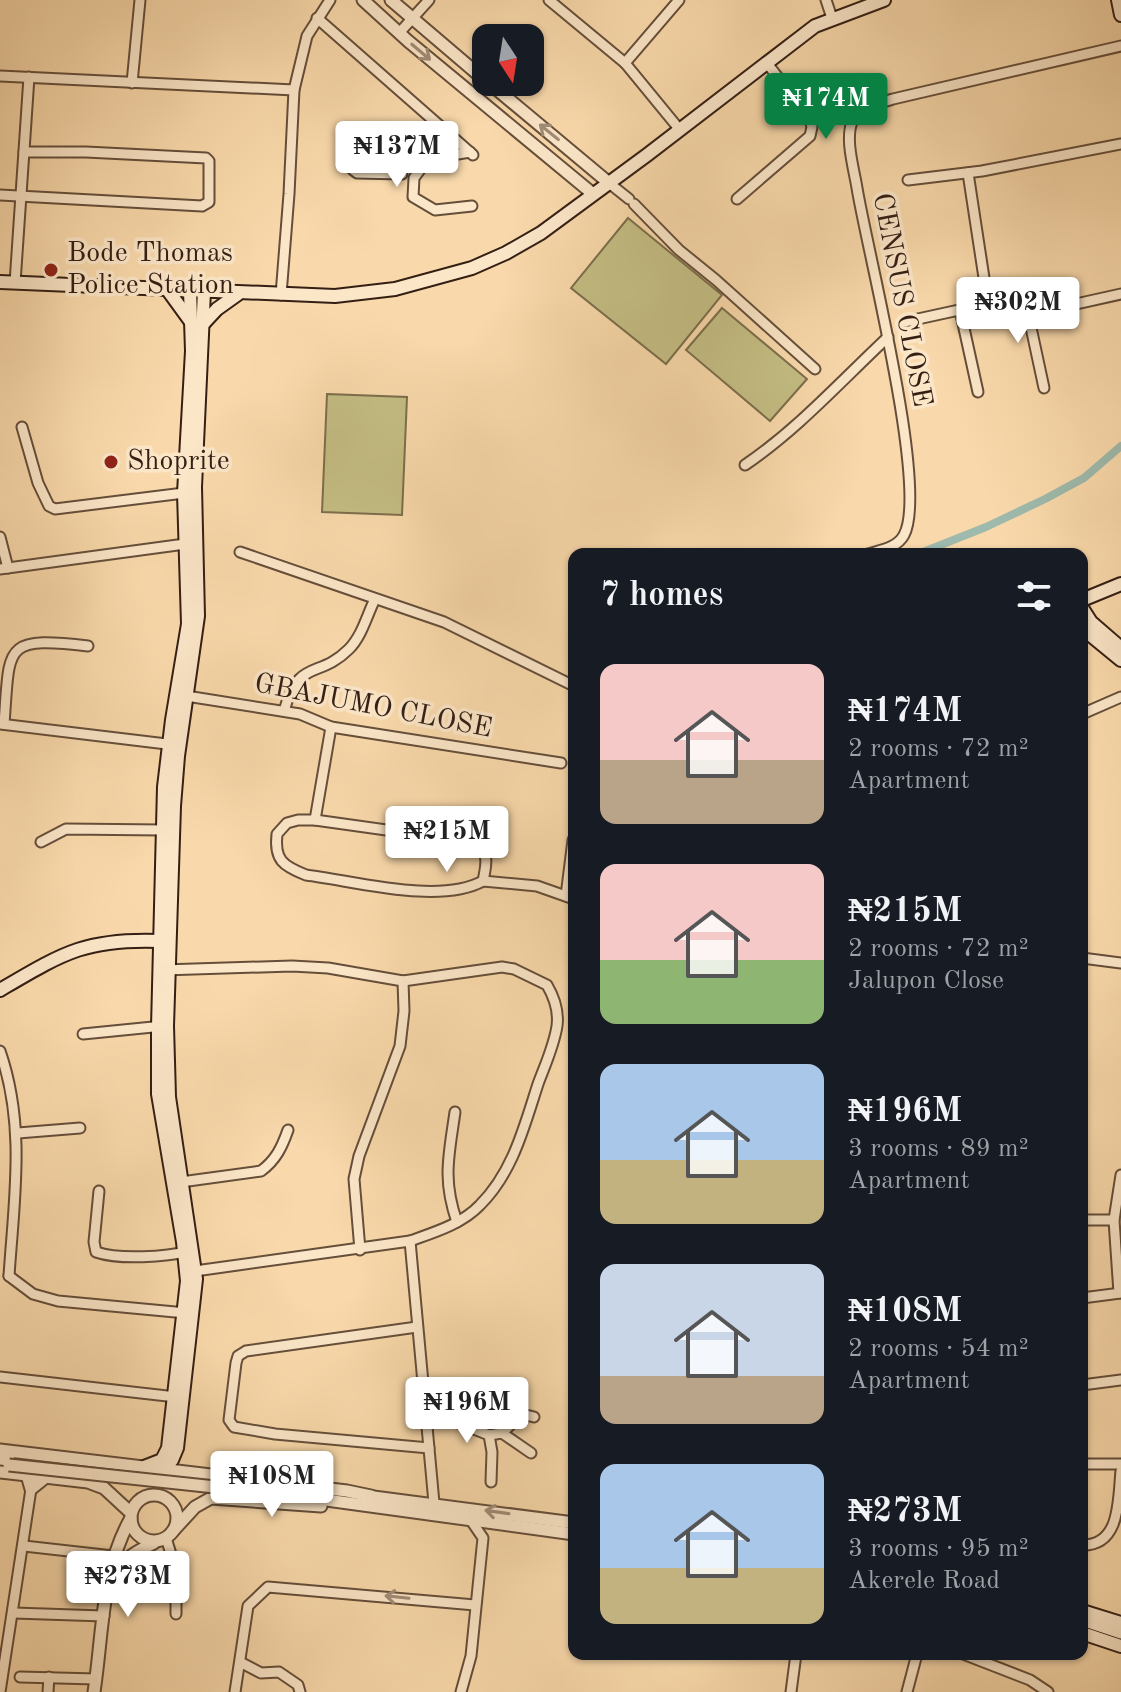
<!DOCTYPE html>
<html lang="en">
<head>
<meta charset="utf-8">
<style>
  body { margin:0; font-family:"Old Standard TT",serif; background:#242831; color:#f1f3f6; height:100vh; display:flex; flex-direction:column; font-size:30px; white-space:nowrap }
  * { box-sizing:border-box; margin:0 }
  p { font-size:26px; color:#9ea1a6 }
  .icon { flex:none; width:44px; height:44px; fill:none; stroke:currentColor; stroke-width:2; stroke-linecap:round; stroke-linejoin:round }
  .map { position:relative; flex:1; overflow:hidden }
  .details { position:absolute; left:568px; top:548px; width:520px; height:1112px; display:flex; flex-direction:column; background:#171b24; border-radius:16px; box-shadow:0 2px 6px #0004 }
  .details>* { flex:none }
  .needle { width:52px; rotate:168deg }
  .fabs { position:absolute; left:472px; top:24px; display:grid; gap:16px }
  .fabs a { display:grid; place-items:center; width:72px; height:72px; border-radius:16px; background:#171b24; box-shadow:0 2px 6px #0004; font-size:40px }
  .price { position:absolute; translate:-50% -68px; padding:0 18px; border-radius:8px; background:#fff; color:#222; font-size:26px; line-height:52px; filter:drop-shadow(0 2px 4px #0008) }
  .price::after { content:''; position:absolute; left:50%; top:48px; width:24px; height:18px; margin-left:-12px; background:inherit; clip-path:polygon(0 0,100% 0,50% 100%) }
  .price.on { background:#0b8043; color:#fff }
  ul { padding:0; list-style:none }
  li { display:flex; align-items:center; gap:24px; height:200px; padding:0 32px }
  li span { display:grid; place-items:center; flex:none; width:224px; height:160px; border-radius:16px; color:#555 }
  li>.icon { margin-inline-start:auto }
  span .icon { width:96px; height:96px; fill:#fffc; stroke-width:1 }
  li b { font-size:34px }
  h2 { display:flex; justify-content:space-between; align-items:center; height:96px; padding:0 32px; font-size:34px }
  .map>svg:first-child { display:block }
</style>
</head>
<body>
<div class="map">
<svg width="1121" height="1692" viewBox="0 0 1121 1692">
  <rect width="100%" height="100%" fill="#f9d9ab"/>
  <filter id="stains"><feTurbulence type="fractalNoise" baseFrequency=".0025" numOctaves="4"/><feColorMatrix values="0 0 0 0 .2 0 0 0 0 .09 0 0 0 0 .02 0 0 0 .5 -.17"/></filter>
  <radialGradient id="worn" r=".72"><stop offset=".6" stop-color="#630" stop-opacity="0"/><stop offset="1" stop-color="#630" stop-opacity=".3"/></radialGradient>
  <g fill="#c4be84" stroke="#7c6e4c" stroke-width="2">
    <path d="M 628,218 L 722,295 L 666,364 L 571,288 Z"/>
    <path d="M 722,308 L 807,379 L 770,421 L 686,350 Z"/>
    <path d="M 327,394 L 407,397 L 402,515 L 322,512 Z"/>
  </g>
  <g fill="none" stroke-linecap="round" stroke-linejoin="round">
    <path stroke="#9ebaac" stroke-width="8" d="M 918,554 L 986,527 L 1045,499 L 1084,478 L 1121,446"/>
    <defs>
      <g id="minor">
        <path d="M 549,0 L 625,63 L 680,130"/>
        <path d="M 826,0 L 832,18"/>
        <path d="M 317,18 L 473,155"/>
        <path d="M 400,32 L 429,0"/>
        <path d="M 625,63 L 679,0"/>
        <path d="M 0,76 L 294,90"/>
        <path d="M 132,83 L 140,0"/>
        <path d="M 470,152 L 428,159 L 414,178 L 413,197 L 435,210 L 472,206"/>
        <path d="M 354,157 L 401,167 L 402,174 L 357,173 L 353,170 Z"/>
        <path d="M 968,173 L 988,304"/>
        <path d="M 908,180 L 982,171 L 1121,144"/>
        <path d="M 609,183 L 629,199"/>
        <path d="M 0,195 L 202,206 L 209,202 L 209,161 L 206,158 L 86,152 L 24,152"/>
        <path d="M 737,199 L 810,136 L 812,127 L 809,117 L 766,62"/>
        <path d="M 634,204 L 679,250 L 716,280 L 815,369"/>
        <path d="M 15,283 L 29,77"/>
        <path d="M 281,295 L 289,194 L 294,90 L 307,36 L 330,0"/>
        <path d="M 1024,295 L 1044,388"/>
        <path d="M 960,310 L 978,392"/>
        <path d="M 904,322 L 1046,291 L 1062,305 L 1067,306 L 1121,294"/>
        <path d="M 22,427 L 38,483 L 49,506 L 55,509 L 184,493"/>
        <path d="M 745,465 C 798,429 841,381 888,337"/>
        <path d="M 0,537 L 8,568"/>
        <path d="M 240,552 L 444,622 L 574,686"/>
        <path d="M 868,554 C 881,550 897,548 904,535 C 929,489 867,250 857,188 C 854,169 845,140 852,122 C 859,106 878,104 893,99 L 1121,46"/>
        <path d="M 0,569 L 185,544"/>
        <path d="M 180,695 L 300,714 L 331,727 L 561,763"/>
        <path d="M 284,711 C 299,657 318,680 349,649 C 362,636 367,615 375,599"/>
        <path d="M 1082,714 L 1121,697"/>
        <path d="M 0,724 L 175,745"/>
        <path d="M 4,724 C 10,646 2,636 88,646"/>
        <path d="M 298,820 L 315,820 L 479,843 C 489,856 486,866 483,881 C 439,905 355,881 306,875 C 283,866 274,860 277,834 L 287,823 Z"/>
        <path d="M 315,820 L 331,727"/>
        <path d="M 41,842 L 66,829 L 163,830"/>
        <path d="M 483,881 L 537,886 L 574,899"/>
        <path d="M 566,896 L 573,840"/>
        <path d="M 1082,958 L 1121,963"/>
        <path d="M 163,970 L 292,966 L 328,968 L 403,981 L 502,967 L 514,969 L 547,985 C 554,997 559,1011 557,1026 C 554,1046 545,1065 538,1084 C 524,1127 513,1172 480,1205 C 462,1224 435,1232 410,1241 L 195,1271"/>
        <path d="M 83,1034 L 163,1026"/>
        <path d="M 0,1051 C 26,1126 14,1199 9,1276"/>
        <path d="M 455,1112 C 449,1155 442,1179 457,1222"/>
        <path d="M 18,1133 L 80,1128"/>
        <path d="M 181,1182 L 261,1171 C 276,1160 282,1147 288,1130"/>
        <path d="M 99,1191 L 94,1242 L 96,1252 C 119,1260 166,1257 189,1251"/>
        <path d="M 1082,1220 L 1114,1220"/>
        <path d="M 410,1241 L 434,1503"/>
        <path d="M 360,1250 L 354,1179 L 359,1156 L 400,1046 L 404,1011 L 403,981"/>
        <path d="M 9,1276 L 33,1294 L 58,1301 L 186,1313"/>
        <path d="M 1119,1293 L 1114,1220 L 1121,1175"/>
        <path d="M 1082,1298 L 1121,1293"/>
        <path d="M 417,1327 L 246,1351 L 238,1356 L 236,1363 L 229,1420 L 234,1427 L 275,1434 L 429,1448"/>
        <path d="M 0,1377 L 176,1397"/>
        <path d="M 1082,1385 L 1121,1380"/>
        <path d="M 427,1416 L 441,1416 L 489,1435 L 492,1452 L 491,1482"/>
        <path d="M 502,1433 L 531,1453"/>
        <path d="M 489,1435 L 502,1433 L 522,1414 L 534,1417"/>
        <path d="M 1082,1464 L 1121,1464"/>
        <path d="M 166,1538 L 176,1570 L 176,1614"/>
        <path d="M 1082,1545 C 1121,1546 1118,1499 1121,1471"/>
        <path d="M 24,1546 L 113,1556"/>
        <path d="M 14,1613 L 104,1616"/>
        <path d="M 963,1654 L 1030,1680 L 1048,1692"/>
        <path d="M 240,1662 L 261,1673 L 279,1672 L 298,1685 L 300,1692"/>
        <path d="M 20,1677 L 96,1679"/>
        <path d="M 0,1692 L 31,1489"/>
        <path d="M 48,1692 L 49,1677"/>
        <path d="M 235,1692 L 248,1606 L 268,1587 L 475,1605"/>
        <path d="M 461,1692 L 471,1656 L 483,1538 L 472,1522"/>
        <path d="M 791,1692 L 796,1654"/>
        <path d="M 907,1692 L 917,1654"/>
      </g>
      <g id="tertiary">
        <path d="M 363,0 L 408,41 L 593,194"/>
        <path d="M 391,0 L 486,81"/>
        <path d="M 488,82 L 609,183"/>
        <path d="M 0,1450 L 347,1491 L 371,1496"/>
        <path d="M 0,1459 L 9,1460"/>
        <path d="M 0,1472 L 88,1482 L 104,1488 L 131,1513"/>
        <path d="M 27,1475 L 31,1489 L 46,1477"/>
        <circle cx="154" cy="1518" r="23"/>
        <path d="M 290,1495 L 574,1534"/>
        <path d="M 366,1496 L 574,1523"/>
        <path d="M 172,1532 L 195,1507 L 211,1498 L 321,1506"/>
        <path d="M 116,1584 C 119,1560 133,1553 154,1543"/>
        <path d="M 1082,1620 L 1121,1633"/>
        <path d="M 94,1692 C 103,1634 101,1570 131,1518"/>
      </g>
      <g id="secondary">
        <path d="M 1118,0 L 1121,15"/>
        <path d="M 0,282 L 335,296 L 395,289 L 472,268 L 506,253 L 541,233 L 647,155 L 815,26 L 884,0"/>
        <path d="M 167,289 L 191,322"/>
        <path d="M 203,324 L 217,309 L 238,294"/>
        <path d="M 1082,600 L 1121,584"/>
        <path d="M 1082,608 L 1091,622 L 1121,648"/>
        <path d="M 1082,628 L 1121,660"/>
        <path d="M 0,990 C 63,953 86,938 161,941"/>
        <path d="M 144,1467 L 162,1460 L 168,1448 L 187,1281 L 183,1242 L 158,1094 L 158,1027 L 164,787 L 172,720 L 188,624 L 184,493 L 192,351 L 190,290"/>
        <path d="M 164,1469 L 172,1460 L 177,1448 L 196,1279 L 169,1097 L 167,1026 L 174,806 L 178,756 L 198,616 L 195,487 L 204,291"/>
        <path d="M 1082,1611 L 1121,1623"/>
        <path d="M 1082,1633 L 1121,1646"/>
      </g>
    </defs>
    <use href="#minor" stroke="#654e3a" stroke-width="13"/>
    <use href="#tertiary" stroke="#654e3a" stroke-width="15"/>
    <use href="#secondary" stroke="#341f15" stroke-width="16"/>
    <use href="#minor" stroke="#fbe6c8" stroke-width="9"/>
    <use href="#tertiary" stroke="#fbe6c8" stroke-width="11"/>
    <use href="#secondary" stroke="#fbe6c8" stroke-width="12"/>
    <defs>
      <path id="tertiary-bridge" d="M 9,1465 L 290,1495"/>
    </defs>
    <use href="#tertiary-bridge" stroke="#654e3a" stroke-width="15" stroke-linecap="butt"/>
    <use href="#tertiary-bridge" stroke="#fbe6c8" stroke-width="11"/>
  </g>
  <defs><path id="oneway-shaft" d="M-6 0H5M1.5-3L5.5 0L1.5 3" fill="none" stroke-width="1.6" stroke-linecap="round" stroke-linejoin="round" transform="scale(2)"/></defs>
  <g stroke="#a18c77">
    <use href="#oneway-shaft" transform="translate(421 52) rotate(40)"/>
    <use href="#oneway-shaft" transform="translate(549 132) rotate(-141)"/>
    <use href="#oneway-shaft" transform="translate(497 1512) rotate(-172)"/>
    <use href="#oneway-shaft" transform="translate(397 1597) rotate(-174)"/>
  </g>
  <g fill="#8f2418" stroke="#fbe6c8" stroke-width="3">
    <circle cx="51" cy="270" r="8"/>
    <circle cx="111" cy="462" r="8"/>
  </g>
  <g text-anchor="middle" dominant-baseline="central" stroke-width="7" stroke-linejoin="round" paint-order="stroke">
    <g font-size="28" fill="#341f15" stroke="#fbe6c8" text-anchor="start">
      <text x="67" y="254">Bode Thomas<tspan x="67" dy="32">Police Station</tspan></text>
      <text x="127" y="462">Shoprite</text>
    </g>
    <g font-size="28" fill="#341f15" stroke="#fbe6c8">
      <text transform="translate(901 300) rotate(79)">CENSUS CLOSE</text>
      <text transform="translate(373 707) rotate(11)">GBAJUMO CLOSE</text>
    </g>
  </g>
  <rect width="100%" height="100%" filter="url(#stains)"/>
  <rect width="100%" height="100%" fill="url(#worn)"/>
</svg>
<div class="fabs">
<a><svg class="needle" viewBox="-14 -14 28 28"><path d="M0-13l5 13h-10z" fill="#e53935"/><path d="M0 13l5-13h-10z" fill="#9ea1a6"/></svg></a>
</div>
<b class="price on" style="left:826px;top:141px">₦174M</b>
<b class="price" style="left:397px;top:189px">₦137M</b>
<b class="price" style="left:1018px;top:345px">₦302M</b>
<b class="price" style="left:447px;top:874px">₦215M</b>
<b class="price" style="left:467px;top:1445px">₦196M</b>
<b class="price" style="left:272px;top:1519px">₦108M</b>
<b class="price" style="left:128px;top:1619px">₦273M</b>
<section class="details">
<h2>7 homes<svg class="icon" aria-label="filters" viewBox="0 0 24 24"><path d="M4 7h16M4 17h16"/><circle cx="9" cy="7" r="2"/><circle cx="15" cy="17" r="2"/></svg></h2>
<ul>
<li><span style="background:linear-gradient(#f6c9c9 60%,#b9a48a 0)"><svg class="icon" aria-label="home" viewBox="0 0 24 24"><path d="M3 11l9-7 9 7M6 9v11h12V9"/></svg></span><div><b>₦174M</b><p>2 rooms · 72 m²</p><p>Apartment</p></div></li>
<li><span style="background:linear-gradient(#f6c9c9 60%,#8fb573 0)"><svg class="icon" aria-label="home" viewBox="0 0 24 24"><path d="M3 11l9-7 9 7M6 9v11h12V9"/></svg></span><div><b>₦215M</b><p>2 rooms · 72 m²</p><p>Jalupon Close</p></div></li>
<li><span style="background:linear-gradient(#a9c7e8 60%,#c2b280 0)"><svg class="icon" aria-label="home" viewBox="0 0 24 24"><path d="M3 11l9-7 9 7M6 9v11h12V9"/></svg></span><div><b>₦196M</b><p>3 rooms · 89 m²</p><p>Apartment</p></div></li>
<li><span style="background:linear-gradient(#c9d6e8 70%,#b9a48a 0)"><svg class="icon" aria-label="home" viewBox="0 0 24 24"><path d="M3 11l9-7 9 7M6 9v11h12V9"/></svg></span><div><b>₦108M</b><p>2 rooms · 54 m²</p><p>Apartment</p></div></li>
<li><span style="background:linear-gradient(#a9c7e8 65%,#c2b280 0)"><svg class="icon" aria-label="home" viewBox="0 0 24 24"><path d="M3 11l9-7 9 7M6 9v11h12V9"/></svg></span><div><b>₦273M</b><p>3 rooms · 95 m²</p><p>Akerele Road</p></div></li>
</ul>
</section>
</div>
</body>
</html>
